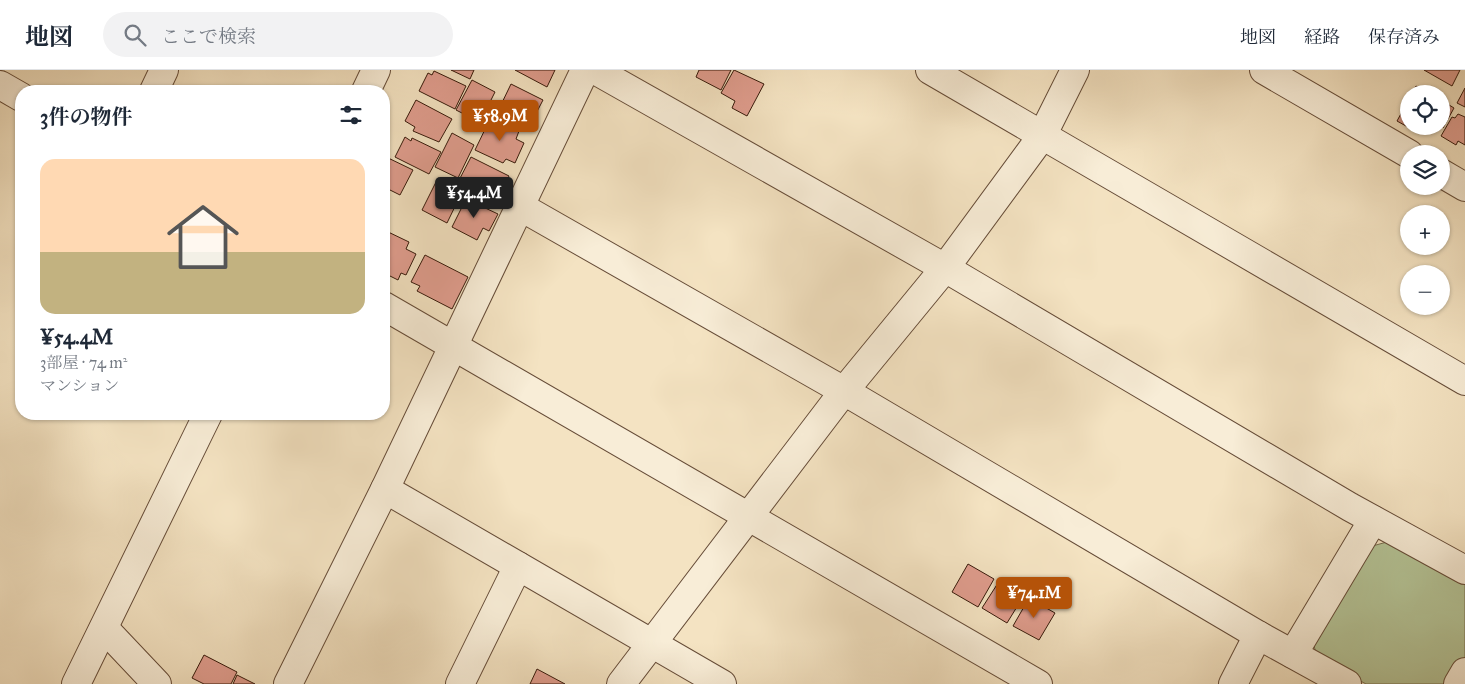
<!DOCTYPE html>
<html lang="ja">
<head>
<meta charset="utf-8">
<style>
  body { margin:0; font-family:"IM FELL Great Primer","Noto Serif JP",serif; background:#f2f2f3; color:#1f2937; height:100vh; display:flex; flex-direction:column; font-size:19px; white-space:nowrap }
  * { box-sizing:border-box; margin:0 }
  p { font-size:16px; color:#747a83 }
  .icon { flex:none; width:28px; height:28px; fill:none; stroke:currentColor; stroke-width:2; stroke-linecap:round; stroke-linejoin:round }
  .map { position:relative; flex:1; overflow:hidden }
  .details { position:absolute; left:15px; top:15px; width:375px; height:335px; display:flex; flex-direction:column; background:#fff; border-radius:20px; box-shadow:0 1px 4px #0004 }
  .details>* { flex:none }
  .tools { position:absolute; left:1400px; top:15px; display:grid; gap:10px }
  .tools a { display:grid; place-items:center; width:50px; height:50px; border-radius:50%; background:#fff; box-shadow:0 1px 4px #0004; font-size:25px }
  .price { position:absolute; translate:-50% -42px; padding:0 11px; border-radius:5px; background:#b45309; color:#fff; font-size:16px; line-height:32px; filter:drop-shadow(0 1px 2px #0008) }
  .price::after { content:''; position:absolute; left:50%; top:30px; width:15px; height:11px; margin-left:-8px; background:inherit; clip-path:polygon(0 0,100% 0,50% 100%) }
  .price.selected { background:#222; color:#fff }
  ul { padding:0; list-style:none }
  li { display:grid; align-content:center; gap:10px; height:265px; padding:0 25px }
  li span { display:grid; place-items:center; height:155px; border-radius:15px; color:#555 }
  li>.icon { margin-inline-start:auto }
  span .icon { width:90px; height:90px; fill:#fffc; stroke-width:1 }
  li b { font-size:21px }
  h2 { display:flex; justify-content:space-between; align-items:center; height:60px; padding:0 25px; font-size:21px }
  header { display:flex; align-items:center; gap:30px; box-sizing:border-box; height:70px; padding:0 25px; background:#fff; border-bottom:1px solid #e0e1e3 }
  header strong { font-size:24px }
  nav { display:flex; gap:28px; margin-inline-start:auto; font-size:18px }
  .search { width:350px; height:45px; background:#f2f2f3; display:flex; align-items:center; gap:12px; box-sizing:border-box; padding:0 18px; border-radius:28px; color:#747a83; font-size:19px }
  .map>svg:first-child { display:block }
</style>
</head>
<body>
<header>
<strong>地図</strong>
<div class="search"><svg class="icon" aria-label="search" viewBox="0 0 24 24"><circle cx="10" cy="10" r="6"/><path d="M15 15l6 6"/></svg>ここで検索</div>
<nav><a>地図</a><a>経路</a><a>保存済み</a></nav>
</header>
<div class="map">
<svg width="1465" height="614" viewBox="0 0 1465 614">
  <rect width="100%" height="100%" fill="#f4e3c2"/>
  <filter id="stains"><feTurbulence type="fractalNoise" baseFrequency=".004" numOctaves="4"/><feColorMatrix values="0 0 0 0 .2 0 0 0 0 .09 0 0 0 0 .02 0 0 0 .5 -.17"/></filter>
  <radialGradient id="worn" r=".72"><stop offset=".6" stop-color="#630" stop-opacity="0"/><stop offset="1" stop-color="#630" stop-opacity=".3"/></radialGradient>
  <path fill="#b5c598" stroke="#766f51" d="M 1387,472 L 1465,514 L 1465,588 L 1450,614 L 1366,614 L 1317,587 L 1312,568 L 1365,478 Z"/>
  <g fill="#e09d8e" stroke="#37190a">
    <path d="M 451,0 L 474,0 L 470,9 Z"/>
    <path d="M 515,0 L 555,0 L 547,17 Z"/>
    <path d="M 699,0 L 731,0 L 721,20 L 696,7 Z"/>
    <path d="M 734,0 L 764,14 L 747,46 L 732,38 L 735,31 L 721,23 Z"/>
    <path d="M 1424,0 L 1460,0 L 1452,16 Z"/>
    <path d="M 434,1 L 466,16 L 455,39 L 419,21 L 428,3 L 432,5 Z"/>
    <path d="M 472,10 L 495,22 L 480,52 L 456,40 Z"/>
    <path d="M 511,14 L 543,30 L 529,57 L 498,41 Z"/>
    <path d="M 1416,16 L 1429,24 L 1412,24 Z"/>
    <path d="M 1465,18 L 1465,37 L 1457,33 Z"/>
    <path d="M 1409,29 L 1409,56 L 1417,56 L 1415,61 L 1397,51 Z"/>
    <path d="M 416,30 L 452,49 L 439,72 L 413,61 L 415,57 L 405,51 Z"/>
    <path d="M 1441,30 L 1454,38 L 1443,58 L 1441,56 Z"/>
    <path d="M 1458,44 L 1465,47 L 1465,75 L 1458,71 L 1456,75 L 1441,66 L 1452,47 L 1455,48 Z"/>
    <path d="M 491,47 L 519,61 L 516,69 L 524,73 L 515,93 L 506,89 L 503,93 L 475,80 Z"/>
    <path d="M 452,63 L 474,75 L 458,108 L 435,97 Z"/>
    <path d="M 405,67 L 411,71 L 412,68 L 441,82 L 429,104 L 395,87 Z"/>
    <path d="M 384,86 L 413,100 L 400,125 L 384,117 Z"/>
    <path d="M 471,87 L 509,106 L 501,123 L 487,116 L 482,127 L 457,114 Z"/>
    <path d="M 437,110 L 462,122 L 447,153 L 422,140 Z"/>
    <path d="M 466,129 L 498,144 L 489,161 L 483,158 L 477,170 L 452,157 Z"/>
    <path d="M 384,160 L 409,172 L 406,179 L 416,184 L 406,205 L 401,203 L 398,210 L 384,203 Z"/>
    <path d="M 425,185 L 468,207 L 452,239 L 417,221 L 420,216 L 411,212 Z"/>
    <path d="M 968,494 L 994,509 L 978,537 L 952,522 Z"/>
    <path d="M 998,513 L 1023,527 L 1007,553 L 982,538 Z"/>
    <path d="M 1029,528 L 1055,543 L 1039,570 L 1013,556 Z"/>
    <path d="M 204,585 L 237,602 L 231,614 L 204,614 L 192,608 Z"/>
    <path d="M 537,599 L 565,614 L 530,614 Z"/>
    <path d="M 237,605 L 255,614 L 233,614 Z"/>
  </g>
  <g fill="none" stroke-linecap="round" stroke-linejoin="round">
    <defs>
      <g id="minor">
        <path d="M 595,0 L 945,198 L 1350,437 L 1465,500"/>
        <path d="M 930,0 L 1465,311"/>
        <path d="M 1264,0 L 1409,84"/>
        <path d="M 0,15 L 21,27"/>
        <path d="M 154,21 L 164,0"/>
        <path d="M 366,21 L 376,0"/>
        <path d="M 1441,103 L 1465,117"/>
        <path d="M 521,137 L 844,321 L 1258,565 L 1347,614"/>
        <path d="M 384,236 L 1038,614"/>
        <path d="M 385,419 L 722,614"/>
        <path d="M 104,558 L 157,614"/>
        <path d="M 1293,584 L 1373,450"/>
        <path d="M 76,614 L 208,344"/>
        <path d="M 288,614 L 385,419 L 585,0"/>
        <path d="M 460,614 L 518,496"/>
        <path d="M 621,614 L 844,321 L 945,198 L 1042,66 L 1075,0"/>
        <path d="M 1233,614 L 1258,565"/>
        <path d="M 1458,614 L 1465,602"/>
      </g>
    </defs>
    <use href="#minor" stroke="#664c38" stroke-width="30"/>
    <use href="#minor" stroke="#f8edd7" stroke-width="28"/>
  </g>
  <rect width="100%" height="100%" filter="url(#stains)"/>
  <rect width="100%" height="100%" fill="url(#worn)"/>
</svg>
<div class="tools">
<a><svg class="icon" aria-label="locate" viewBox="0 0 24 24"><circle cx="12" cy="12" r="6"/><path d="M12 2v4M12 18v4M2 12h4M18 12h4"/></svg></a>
<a><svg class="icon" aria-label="layers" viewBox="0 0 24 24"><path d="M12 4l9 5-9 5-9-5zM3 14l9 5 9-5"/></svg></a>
<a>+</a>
<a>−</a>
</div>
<b class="price" style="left:500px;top:72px">¥58.9M</b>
<b class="price selected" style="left:474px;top:149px">¥54.4M</b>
<b class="price" style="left:1034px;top:549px">¥74.1M</b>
<section class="details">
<h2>3件の物件<svg class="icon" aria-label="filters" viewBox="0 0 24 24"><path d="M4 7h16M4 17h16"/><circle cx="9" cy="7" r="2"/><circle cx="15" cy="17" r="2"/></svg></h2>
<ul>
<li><span style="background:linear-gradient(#ffd9b3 60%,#c2b280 0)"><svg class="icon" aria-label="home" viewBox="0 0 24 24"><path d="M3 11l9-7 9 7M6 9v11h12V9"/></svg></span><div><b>¥54.4M</b><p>3部屋 · 74 m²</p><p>マンション</p></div></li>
</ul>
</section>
</div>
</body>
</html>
